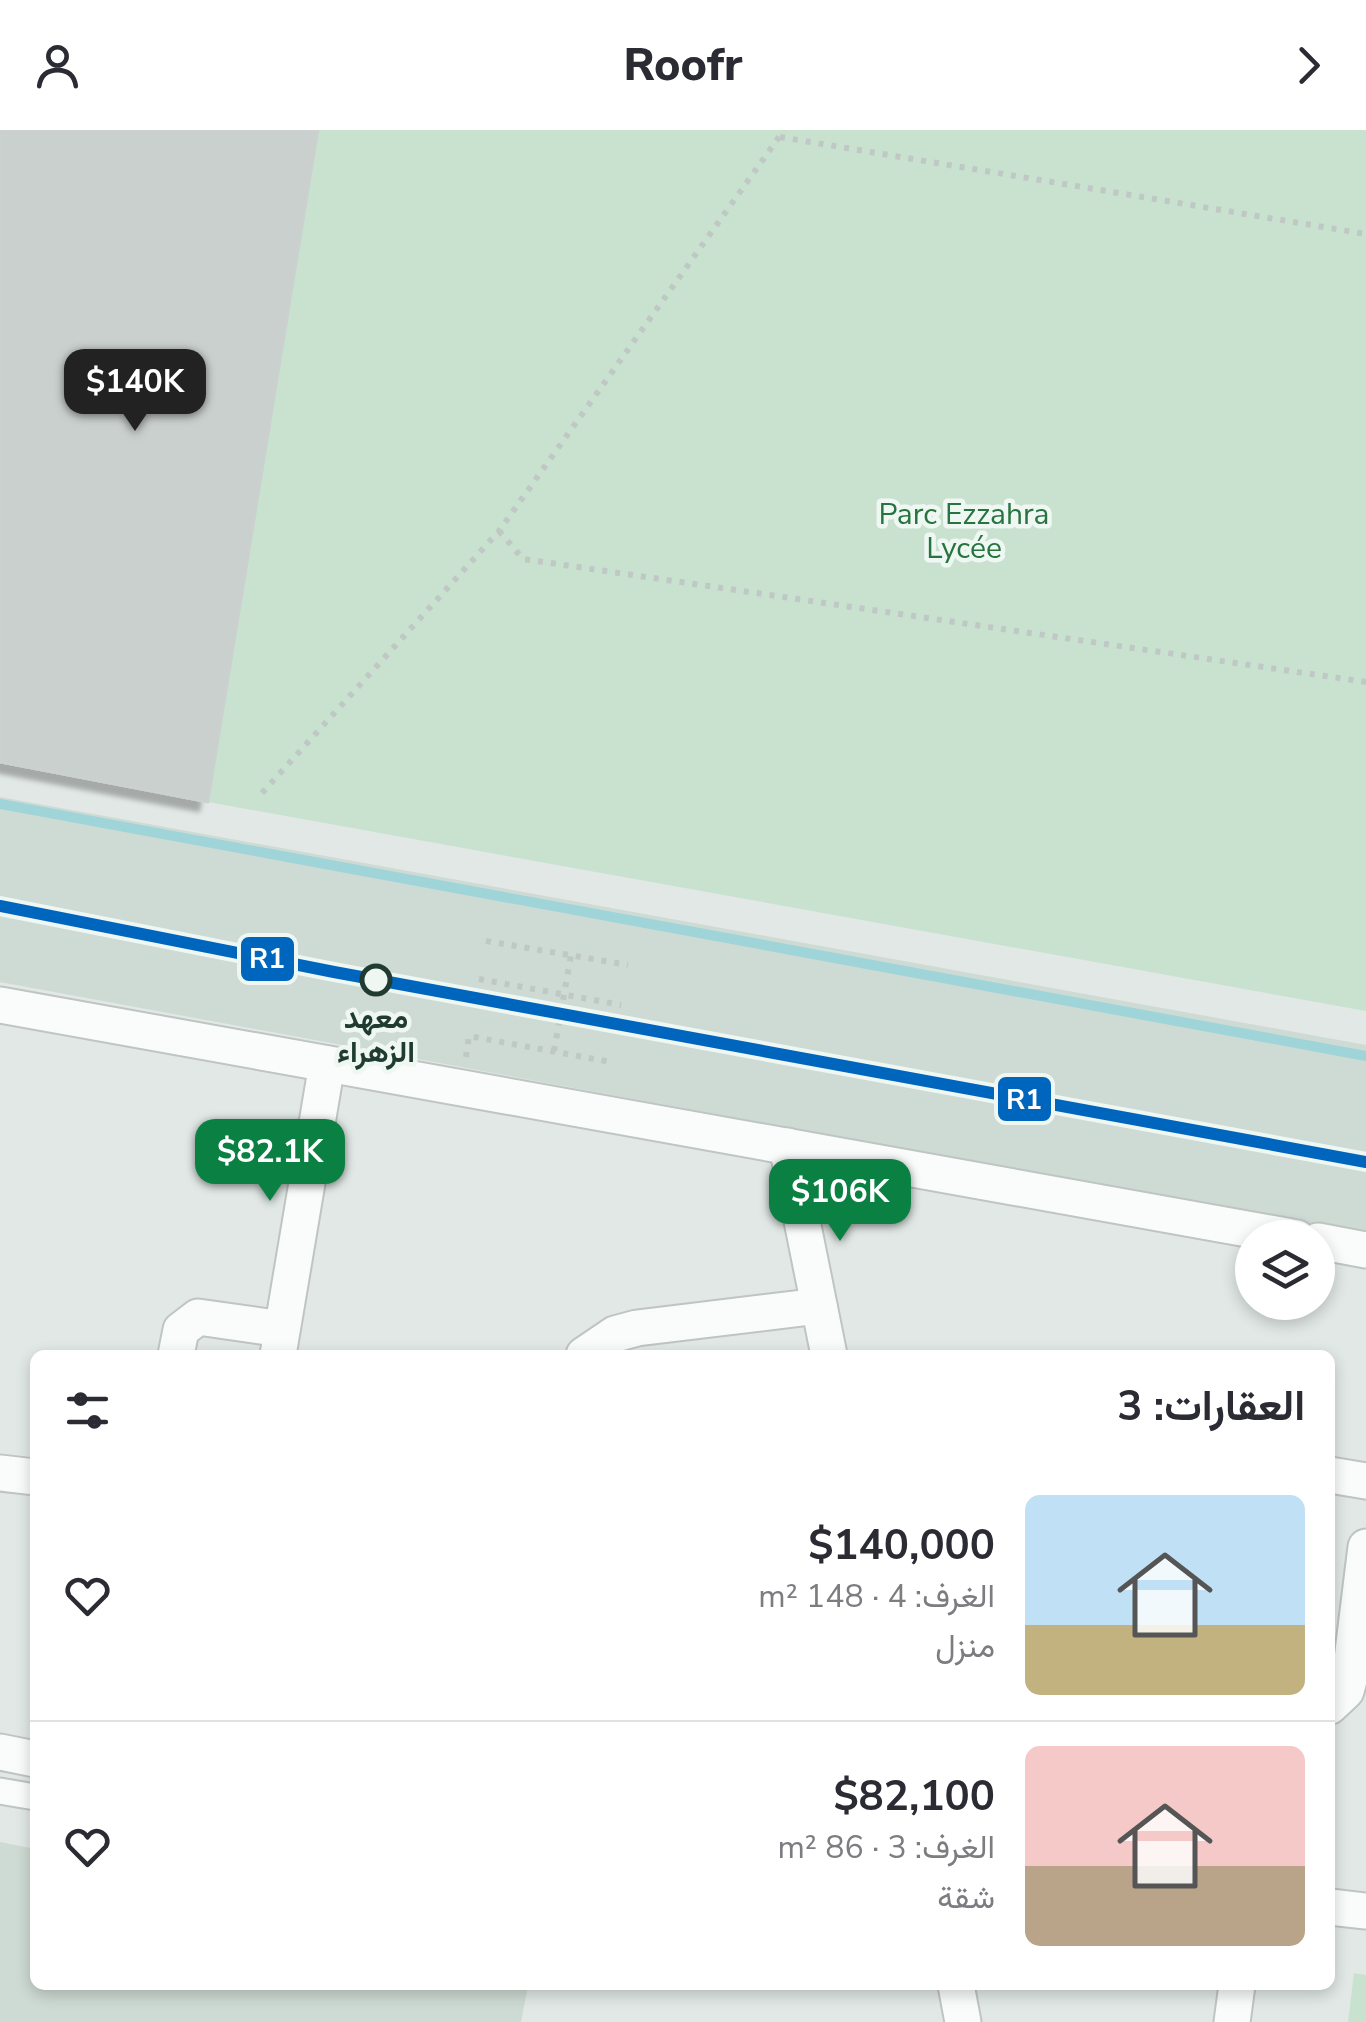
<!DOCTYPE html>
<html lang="ar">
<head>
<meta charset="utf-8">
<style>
  body { margin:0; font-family:"Nunito Sans",Vazirmatn,sans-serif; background:#f7f7f7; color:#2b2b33; direction:rtl; height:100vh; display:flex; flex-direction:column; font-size:38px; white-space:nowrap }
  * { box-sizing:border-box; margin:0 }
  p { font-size:32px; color:#7c7c81 }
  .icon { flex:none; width:55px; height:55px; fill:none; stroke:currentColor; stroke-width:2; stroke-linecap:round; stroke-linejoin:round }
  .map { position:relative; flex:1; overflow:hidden; direction:ltr }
  .sheet { position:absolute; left:30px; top:1220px; width:1305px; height:640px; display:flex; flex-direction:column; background:#fff; border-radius:15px; box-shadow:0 5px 15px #0003; direction:rtl }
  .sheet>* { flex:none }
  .buttons { position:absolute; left:1235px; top:1090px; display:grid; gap:20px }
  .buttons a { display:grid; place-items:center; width:100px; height:100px; border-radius:50%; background:#fff; box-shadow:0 5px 15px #0003; font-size:50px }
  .price { position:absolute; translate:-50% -85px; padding:0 22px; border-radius:20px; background:#0b8043; color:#fff; font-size:32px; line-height:65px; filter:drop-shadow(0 2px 5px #0008) }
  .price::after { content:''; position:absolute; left:50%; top:60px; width:30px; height:22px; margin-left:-15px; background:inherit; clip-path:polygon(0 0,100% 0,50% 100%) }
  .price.current { background:#222; color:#fff }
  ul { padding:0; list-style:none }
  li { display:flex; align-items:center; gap:30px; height:250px; padding:0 30px }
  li+li { border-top:2px solid #e1e1e2 }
  li span { display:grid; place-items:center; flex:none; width:280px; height:200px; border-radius:15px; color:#555 }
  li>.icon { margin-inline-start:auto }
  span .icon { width:120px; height:120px; fill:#fffc; stroke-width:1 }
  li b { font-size:42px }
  h2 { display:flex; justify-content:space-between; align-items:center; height:120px; padding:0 30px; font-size:42px }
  header { display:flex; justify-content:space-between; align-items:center; height:130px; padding:0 30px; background:#fff; font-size:45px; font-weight:800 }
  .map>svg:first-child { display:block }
</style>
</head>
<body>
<header><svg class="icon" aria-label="forward" viewBox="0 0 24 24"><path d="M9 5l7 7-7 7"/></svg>Roofr<svg class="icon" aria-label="person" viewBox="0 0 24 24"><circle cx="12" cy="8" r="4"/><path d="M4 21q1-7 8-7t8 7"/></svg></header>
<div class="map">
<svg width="1366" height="1892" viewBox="0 0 1366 1892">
  <defs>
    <filter id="shadow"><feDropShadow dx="-9" dy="9" stdDeviation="2.5" flood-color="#0004"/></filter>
  </defs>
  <rect width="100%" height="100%" fill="#e1e8e5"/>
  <g fill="#cedad4">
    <path d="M 0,667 L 1366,915 L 1366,1104 L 0,852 Z"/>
    <path d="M 0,1712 L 35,1719 L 35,1855 L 528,1855 L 521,1892 L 0,1892 Z"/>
  </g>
  <g fill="#c9e2d0">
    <path d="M 318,0 L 1366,0 L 1366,881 L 208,672 Z"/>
    <path d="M 1354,1843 L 1366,1845 L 1366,1892 L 1348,1892 Z"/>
  </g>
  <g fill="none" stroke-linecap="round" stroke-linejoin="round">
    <path stroke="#9fd4d8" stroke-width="10" d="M 0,674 L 1366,926"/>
  </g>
  <path fill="#cad0ce" stroke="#cad1ce" stroke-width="2.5" filter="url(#shadow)" d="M 0,0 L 318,0 L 208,672 L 0,632 Z"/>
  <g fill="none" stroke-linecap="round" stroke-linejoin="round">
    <defs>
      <path id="pedestrian" d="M 0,1661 L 35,1667"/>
      <g id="minor">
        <path d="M 0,875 L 1297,1108"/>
        <path d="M 787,1016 L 829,1225"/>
        <path d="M 1318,1111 L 1366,1120"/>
        <path d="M 176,1225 L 181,1200 L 198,1187 L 282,1199"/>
        <path d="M 278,1225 L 327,934"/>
        <path d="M 584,1225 L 615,1204 L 637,1198 L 819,1176"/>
        <path d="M 0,1343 L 35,1347"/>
        <path d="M 1330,1345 L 1366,1351"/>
        <path d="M 1330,1576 L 1346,1561 L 1350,1546 L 1366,1417"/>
        <path d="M 0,1622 L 35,1629"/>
        <path d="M 1330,1777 L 1366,1781"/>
        <path d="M 956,1855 L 963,1892"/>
        <path d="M 1232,1892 L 1237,1855"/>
      </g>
    </defs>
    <use href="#pedestrian" stroke="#bec5c2" stroke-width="29"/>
    <use href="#minor" stroke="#bec5c2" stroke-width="39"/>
    <g stroke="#bfc8c4" stroke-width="6" stroke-dasharray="5 8" stroke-linecap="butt">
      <path d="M 780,7 L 1366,104"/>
      <path d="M 499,401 L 523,429 L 1366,552"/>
      <path d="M 262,663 L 499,401 L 784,0"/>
      <path d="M 486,811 L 628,835"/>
      <path d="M 479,849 L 621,875"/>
      <path d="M 554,921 L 571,825"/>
      <path d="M 466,927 L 469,906 L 611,932"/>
    </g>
    <use href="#pedestrian" stroke="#fafcfb" stroke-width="25"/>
    <use href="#minor" stroke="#fafcfb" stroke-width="35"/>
    <defs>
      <path id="rail-1" d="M 0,776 L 334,842 L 1366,1032"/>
    </defs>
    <use href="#rail-1" stroke="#eff7f3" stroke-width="20"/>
    <use href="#rail-1" stroke="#0065bd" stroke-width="12"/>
  </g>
  <circle fill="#eff7f3" stroke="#1f3b32" stroke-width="5" cx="376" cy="850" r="14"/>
  <g text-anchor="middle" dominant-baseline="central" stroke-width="9" stroke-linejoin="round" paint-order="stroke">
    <g font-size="30" fill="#277441" stroke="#eff7f3">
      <text x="964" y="384">Parc Ezzahra<tspan x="964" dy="34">Lycée</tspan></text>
    </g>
    <g font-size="30" font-weight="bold" fill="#1f3b32" stroke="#eff7f3">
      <text x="376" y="888">معهد<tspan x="376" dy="34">الزهراء</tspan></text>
    </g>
  </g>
  <g stroke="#eff7f3" stroke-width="4">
    <rect x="239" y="805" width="57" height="48" rx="10" fill="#0065bd"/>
    <rect x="996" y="945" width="57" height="48" rx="10" fill="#0065bd"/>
  </g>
  <g font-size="28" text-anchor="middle" font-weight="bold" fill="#fff">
    <text x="267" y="838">R1</text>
    <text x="1024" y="979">R1</text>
  </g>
</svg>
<div class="buttons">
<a><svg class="icon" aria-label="layers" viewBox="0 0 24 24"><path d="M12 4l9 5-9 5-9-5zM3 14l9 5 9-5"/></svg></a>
</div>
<b class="price current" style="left:135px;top:304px">$140K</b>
<b class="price" style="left:270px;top:1074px">$82.1K</b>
<b class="price" style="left:840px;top:1114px">$106K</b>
<section class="sheet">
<h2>العقارات: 3<svg class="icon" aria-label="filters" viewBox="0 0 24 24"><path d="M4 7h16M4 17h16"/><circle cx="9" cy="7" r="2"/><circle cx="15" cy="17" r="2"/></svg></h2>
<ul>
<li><span style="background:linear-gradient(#bfe0f5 65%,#c2b280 0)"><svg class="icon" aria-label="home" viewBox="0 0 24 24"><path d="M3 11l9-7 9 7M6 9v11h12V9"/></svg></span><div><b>$140,000</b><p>الغرف: 4 · 148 m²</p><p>منزل</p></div><svg class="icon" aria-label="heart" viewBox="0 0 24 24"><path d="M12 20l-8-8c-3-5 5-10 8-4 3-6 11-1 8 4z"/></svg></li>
<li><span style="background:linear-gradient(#f6c9c9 60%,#b9a48a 0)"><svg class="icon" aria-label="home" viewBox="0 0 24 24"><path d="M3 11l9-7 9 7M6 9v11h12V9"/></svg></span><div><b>$82,100</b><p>الغرف: 3 · 86 m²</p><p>شقة</p></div><svg class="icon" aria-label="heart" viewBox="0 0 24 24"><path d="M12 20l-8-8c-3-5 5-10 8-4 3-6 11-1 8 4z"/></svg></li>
</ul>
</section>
</div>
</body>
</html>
